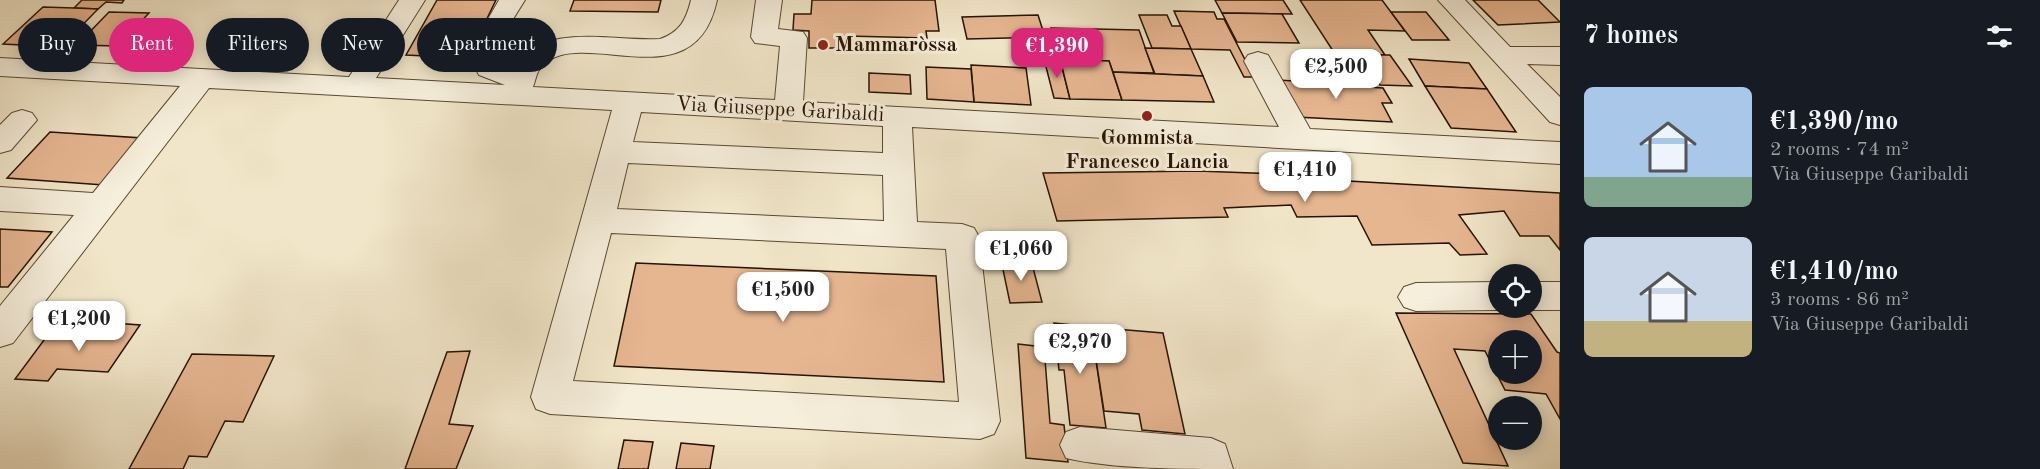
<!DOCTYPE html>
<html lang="en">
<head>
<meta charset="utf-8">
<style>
  body { margin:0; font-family:"Old Standard TT",serif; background:#242831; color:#f1f3f6; height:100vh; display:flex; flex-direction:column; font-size:22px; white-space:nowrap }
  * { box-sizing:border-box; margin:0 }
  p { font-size:20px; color:#9ea1a6 }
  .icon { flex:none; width:33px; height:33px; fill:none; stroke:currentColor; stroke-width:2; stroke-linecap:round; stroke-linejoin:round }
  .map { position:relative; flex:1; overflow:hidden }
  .panel { display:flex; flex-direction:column; background:#171b24; width:480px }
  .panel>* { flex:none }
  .top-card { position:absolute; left:18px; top:18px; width:570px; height:54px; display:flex; gap:12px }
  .fabs { position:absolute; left:1488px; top:264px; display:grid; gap:12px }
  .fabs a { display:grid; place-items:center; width:54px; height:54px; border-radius:50%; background:#171b24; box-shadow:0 3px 15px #0003; font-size:30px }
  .price { position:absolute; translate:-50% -51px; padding:0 14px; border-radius:12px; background:#fff; color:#222; font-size:20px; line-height:39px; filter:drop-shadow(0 2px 3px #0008) }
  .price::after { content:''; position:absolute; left:50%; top:36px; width:18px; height:14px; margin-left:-9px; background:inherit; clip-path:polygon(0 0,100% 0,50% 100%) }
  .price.current { background:#db2777; color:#fff }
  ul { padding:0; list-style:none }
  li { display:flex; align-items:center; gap:18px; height:150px; padding:0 24px }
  li span { display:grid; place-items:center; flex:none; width:168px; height:120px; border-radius:9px; color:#555 }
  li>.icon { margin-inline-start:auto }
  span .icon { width:72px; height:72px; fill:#fffc; stroke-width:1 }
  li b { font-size:26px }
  h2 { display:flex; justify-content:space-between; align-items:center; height:72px; padding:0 24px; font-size:26px }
  .tag { padding:0 21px; border-radius:27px; background:#171b24; box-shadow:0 3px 15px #0003; font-size:21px; line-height:54px }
  .tag.current { background:#db2777; color:#fff }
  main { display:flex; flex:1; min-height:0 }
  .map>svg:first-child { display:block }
</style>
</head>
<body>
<main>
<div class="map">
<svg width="1560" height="469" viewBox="0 0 1560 469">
  <rect width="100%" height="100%" fill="#f1e6c9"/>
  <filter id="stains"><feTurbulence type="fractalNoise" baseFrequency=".00333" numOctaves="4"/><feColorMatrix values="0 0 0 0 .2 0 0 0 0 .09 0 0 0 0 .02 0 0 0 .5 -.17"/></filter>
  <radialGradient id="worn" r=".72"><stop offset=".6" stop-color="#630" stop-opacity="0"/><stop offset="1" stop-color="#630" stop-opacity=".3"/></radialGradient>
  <g fill="#e6b691" stroke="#271300" stroke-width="1.5" fill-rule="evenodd">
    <path d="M 82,0 L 124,0 L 122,3 L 106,2 L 98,9 L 74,8 Z"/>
    <path d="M 437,0 L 496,0 L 468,58 L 406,55 Z"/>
    <path d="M 574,0 L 661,0 L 658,12 L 570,11 Z"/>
    <path d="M 812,0 L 935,0 L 939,31 L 926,31 L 927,38 L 848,36 L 849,40 L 837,40 L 837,48 L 809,48 L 809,31 L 793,30 L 794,14 L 811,14 Z"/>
    <path d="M 1215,0 L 1283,0 L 1292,14 L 1222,13 Z"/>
    <path d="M 1300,0 L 1382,0 L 1405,31 L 1368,30 L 1385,55 L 1335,54 Z"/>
    <path d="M 1473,0 L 1538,0 L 1560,22 L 1498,25 Z"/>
    <path d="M 43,7 L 74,8 L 98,9 L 61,47 L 3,44 Z"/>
    <path d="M 1174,11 L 1214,12 L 1217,19 L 1224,19 L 1254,77 L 1244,77 L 1230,50 L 1191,49 Z"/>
    <path d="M 109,12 L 149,13 L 118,46 L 77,45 Z"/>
    <path d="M 1391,12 L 1426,12 L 1449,40 L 1412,40 Z"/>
    <path d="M 1222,13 L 1282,14 L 1299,43 L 1237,42 Z"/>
    <path d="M 1038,15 L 1045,37 L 967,39 L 962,17 Z"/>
    <path d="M 1139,15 L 1167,15 L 1172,26 L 1181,26 L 1191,49 L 1152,48 Z"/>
    <path d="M 1051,28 L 1139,30 L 1154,73 L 1113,72 L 1109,61 L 1060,59 Z"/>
    <path d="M 1145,48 L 1191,49 L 1203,76 L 1155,74 Z"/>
    <path d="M 1361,55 L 1390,55 L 1412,86 L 1380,85 Z"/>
    <path d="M 1044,59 L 1060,59 L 1070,99 L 1054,98 Z"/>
    <path d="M 1060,59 L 1109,61 L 1122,100 L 1070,99 Z"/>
    <path d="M 1409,59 L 1469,63 L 1487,89 L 1425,86 Z"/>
    <path d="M 971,65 L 1026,68 L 1031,105 L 974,102 Z"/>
    <path d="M 926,67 L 971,69 L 974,102 L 927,99 Z"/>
    <path d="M 1113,72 L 1203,76 L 1214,102 L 1122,100 Z"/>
    <path d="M 869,73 L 910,75 L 911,94 L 869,92 Z"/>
    <path d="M 1303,73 L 1329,74 L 1335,85 L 1383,88 L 1392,103 L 1382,103 L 1392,122 L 1296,117 L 1280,80 L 1307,82 Z"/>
    <path d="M 1425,86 L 1487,89 L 1516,132 L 1451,128 Z"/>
    <path d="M 50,132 L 142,138 L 104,185 L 7,178 Z"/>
    <path d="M 1198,171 L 1276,174 L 1277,177 L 1560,193 L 1560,250 L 1549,236 L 1520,236 L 1504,211 L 1459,215 L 1487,254 L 1460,255 L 1449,243 L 1372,245 L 1357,216 L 1297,217 L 1291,205 L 1224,208 L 1228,217 L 1057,221 L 1043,173 Z"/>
    <path d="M 0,229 L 52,232 L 8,287 L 0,287 Z"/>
    <path d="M 1001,260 L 1031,260 L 1042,302 L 1010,303 Z"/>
    <path d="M 636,263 L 936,276 L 944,382 L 614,366 Z"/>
    <path d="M 1396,313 L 1531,314 L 1557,352 L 1560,353 L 1560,419 L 1546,394 L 1505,390 L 1485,351 L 1454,349 L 1508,466 L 1463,463 ZM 1498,340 L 1532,340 L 1532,374 L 1498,374 Z"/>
    <path d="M 99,322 L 140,325 L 108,372 L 57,369 L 48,381 L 15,379 L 47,336 L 88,339 Z"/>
    <path d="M 1054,323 L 1091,327 L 1106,428 L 1070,425 L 1064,370 L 1059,370 Z"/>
    <path d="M 1091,327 L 1163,333 L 1185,434 L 1142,430 L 1139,414 L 1104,411 Z"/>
    <path d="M 1018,344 L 1044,347 L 1050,423 L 1064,425 L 1068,462 L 1026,458 Z"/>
    <path d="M 470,351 L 449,424 L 473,426 L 456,469 L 405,469 L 447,352 Z"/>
    <path d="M 192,354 L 274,356 L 243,422 L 225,421 L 207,457 L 189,456 L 183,469 L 129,469 Z"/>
    <path d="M 624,440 L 653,442 L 648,469 L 618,469 Z"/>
    <path d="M 681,443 L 714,446 L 710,469 L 676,469 Z"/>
  </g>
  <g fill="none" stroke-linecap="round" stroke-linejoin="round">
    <defs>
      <g id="minor">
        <path d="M 399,0 L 425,0 L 376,78 L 505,85 L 479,75 L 471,60 L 480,33 L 499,0 L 525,0 C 514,18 497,41 499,63 L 513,67 C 543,21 613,42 660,39 C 680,32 686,20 691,0 L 717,0 C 694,108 575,19 539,70 C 536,75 535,82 533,87 L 775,100 L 780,46 L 755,43 L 751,37 L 756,0 L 782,0 L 778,29 L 803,32 L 807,38 L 803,102 L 1279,127 L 1244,61 L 1248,55 L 1258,52 L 1268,55 L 1310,129 L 1560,142 L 1560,164 L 912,127 L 917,222 L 962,224 L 974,228 L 979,237 L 1000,421 L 994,434 L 980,439 L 550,414 L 536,409 L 531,397 L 612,110 L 209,88 L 13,343 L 0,347 L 0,306 L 74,215 L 0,211 L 0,187 L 93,193 L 180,86 L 0,76 L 0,58 L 349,77 ZM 641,112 L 883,126 L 883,153 L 633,142 ZM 628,163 L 883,175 L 884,221 L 617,209 ZM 611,233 L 946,249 L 959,402 L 573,381 Z"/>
        <path d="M 1438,0 L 1465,0 L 1510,47 L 1560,47 L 1560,65 L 1527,64 L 1560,97 L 1560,125 L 1550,122 Z"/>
        <path d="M 22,110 L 32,113 L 37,120 L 11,150 L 0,153 L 0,125 L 12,113 Z"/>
        <path d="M 1498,282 L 1498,308 L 1506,308 L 1498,310 L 1416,311 L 1404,307 L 1398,297 L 1404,287 L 1416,283 Z"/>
        <path d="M 1532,282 L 1560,282 L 1560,310 L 1532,310 L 1524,308 L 1532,308 Z"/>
        <path d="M 1080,427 L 1211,438 L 1225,444 L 1233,469 C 1184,469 1111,469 1066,458 L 1060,445 L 1066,432 Z"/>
      </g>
    </defs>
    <use href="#minor" stroke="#5a4832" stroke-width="2"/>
    <use href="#minor" fill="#f6efdc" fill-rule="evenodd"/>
  </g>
  <g fill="#8f2418" stroke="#f6efdc" stroke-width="2">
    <circle cx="823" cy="45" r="6"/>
    <circle cx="1147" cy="116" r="6"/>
  </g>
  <g text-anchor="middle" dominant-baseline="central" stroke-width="6" stroke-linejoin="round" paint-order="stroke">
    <g font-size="21" font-weight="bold" fill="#271300" stroke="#f6efdc" text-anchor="start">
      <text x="835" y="45">Mammaròssa</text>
      <text x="1147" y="138" text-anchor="middle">Gommista<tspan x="1147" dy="24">Francesco Lancia</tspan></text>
    </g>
    <g font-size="21" fill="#271300" stroke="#f6efdc">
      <text transform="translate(780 110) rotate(3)">Via Giuseppe Garibaldi</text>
    </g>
  </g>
  <rect width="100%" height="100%" filter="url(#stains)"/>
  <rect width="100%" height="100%" fill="url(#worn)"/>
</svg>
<div class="fabs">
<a><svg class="icon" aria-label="locate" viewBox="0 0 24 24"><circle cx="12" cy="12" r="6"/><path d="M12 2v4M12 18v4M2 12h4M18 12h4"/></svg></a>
<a>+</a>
<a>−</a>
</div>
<b class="price current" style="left:1057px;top:79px">€1,390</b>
<b class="price" style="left:1336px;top:100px">€2,500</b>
<b class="price" style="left:1305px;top:203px">€1,410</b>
<b class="price" style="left:1021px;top:282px">€1,060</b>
<b class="price" style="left:783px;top:323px">€1,500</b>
<b class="price" style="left:79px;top:352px">€1,200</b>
<b class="price" style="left:1080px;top:375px">€2,970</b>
<div class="top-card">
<a class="tag">Buy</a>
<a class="tag current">Rent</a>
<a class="tag">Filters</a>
<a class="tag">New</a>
<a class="tag">Apartment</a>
</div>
</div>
<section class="panel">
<h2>7 homes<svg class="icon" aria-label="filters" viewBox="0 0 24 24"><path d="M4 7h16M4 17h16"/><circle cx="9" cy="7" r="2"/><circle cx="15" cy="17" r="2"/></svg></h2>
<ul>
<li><span style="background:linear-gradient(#a9c7e8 75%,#7fa58c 0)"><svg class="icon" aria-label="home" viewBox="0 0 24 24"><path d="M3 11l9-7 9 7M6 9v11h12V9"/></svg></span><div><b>€1,390/mo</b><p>2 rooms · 74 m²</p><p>Via Giuseppe Garibaldi</p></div></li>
<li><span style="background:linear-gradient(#c9d6e8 70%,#c2b280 0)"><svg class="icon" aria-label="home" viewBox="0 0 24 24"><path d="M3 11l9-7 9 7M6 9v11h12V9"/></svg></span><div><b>€1,410/mo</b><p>3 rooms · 86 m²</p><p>Via Giuseppe Garibaldi</p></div></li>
</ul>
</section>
</main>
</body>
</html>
